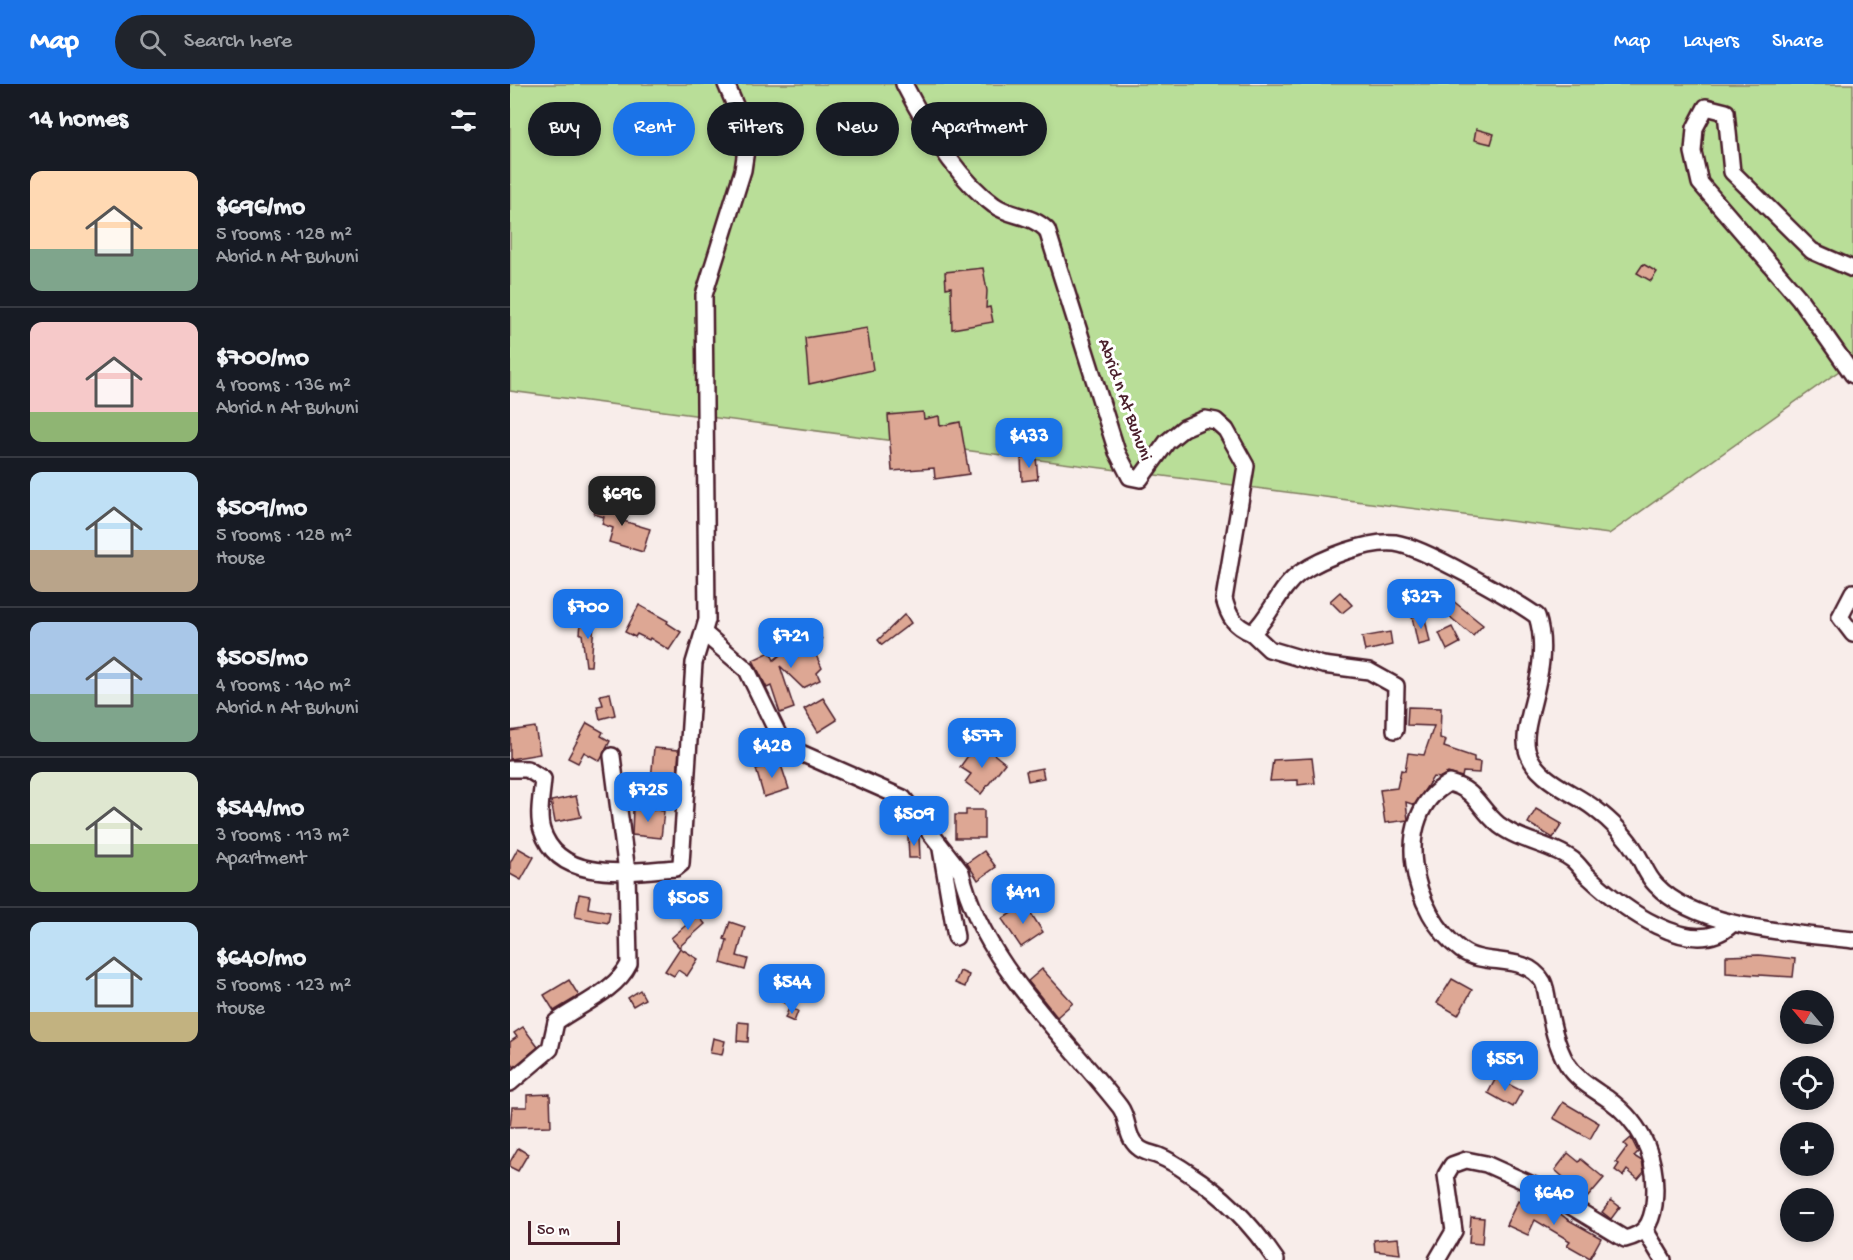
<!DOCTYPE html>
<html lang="en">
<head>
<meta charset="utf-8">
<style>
  body { margin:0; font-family:"Gochi Hand",sans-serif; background:#20242c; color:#f1f3f6; height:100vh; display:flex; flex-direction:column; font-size:22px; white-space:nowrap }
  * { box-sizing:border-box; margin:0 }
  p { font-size:20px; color:#9ea1a6 }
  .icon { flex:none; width:33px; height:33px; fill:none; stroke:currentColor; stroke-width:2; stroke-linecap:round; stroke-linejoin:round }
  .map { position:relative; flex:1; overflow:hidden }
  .details { display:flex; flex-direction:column; background:#171b24; width:510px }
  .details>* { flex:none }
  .hud { position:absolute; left:18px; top:18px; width:570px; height:54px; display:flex; gap:12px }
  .needle { width:39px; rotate:299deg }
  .tools { position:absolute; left:1270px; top:906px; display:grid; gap:12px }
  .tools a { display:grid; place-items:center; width:54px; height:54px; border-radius:50%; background:#171b24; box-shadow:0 3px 9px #0003; font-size:30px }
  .scale { position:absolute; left:18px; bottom:15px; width:92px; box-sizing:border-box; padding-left:6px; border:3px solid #4a1f2b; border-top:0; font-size:16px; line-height:21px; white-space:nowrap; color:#4a1f2b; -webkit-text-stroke:4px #fff; paint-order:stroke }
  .price { position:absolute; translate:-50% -51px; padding:0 14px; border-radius:12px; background:#1a73e8; color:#fff; font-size:20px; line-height:39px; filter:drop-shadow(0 2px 3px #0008) }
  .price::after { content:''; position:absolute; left:50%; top:36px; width:18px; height:14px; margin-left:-9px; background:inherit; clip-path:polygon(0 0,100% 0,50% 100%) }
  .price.on { background:#222; color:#fff }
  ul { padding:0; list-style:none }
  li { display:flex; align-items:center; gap:18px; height:150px; padding:0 30px }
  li+li { border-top:2px solid #363941 }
  li span { display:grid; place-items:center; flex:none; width:168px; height:120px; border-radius:12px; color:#555 }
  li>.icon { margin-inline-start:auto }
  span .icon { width:72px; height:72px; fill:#fffc; stroke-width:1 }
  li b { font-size:26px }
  h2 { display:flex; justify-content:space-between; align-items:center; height:72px; padding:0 30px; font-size:26px }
  .chip { padding:0 21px; border-radius:27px; background:#171b24; box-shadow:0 3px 9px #0003; font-size:21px; line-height:54px }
  .chip.on { background:#1a73e8; color:#fff }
  header { display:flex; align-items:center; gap:36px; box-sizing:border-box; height:84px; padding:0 30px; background:#1a73e8; color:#fff }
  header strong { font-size:28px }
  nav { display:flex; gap:33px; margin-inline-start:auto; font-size:21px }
  .search { width:420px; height:54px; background:#20242c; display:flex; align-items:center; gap:15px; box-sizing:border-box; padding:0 21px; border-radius:33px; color:#9ea1a6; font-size:22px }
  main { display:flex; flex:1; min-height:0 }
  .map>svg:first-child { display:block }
</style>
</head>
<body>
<header>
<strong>Map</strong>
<div class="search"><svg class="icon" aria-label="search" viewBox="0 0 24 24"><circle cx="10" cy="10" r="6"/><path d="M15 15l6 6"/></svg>Search here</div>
<nav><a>Map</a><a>Layers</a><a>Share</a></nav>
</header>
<main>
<section class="details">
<h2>14 homes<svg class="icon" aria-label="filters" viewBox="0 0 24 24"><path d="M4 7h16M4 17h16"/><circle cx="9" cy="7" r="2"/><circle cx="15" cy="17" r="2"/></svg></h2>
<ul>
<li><span style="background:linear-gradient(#ffd9b3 65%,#7fa58c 0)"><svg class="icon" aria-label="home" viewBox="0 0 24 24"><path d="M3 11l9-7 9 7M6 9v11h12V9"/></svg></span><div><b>$696/mo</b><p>5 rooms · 128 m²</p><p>Abrid n At Buhuni</p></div></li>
<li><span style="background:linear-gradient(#f6c9c9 75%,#8fb573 0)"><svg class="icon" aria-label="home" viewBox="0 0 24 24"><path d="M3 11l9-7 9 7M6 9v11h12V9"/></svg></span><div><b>$700/mo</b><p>4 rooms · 136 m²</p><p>Abrid n At Buhuni</p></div></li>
<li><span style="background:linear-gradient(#bfe0f5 65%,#b9a48a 0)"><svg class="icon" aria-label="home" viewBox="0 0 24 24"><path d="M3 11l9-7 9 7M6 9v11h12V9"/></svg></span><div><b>$509/mo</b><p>5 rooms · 128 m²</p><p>House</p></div></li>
<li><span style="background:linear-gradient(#a9c7e8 60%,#7fa58c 0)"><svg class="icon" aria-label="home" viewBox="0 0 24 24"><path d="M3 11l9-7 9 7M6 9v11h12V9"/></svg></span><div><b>$505/mo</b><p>4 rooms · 140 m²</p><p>Abrid n At Buhuni</p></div></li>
<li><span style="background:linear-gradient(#dfe7d0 60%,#8fb573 0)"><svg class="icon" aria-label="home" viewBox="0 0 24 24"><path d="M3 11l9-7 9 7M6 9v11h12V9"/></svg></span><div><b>$544/mo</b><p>3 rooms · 113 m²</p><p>Apartment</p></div></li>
<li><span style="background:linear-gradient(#bfe0f5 75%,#c2b280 0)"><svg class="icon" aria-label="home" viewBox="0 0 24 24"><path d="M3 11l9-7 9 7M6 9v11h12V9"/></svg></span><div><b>$640/mo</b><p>5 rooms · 123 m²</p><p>House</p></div></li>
</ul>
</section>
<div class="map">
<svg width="1343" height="1176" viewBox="0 0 1343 1176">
  <rect width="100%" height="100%" fill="#f8edea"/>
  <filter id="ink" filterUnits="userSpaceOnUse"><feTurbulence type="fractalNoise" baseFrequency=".0167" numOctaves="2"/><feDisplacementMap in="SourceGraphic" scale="12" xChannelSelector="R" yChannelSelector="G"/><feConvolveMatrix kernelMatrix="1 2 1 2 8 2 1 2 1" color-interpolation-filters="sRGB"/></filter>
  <g filter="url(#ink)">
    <path fill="#b9de98" stroke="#827e62" stroke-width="1.5" d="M 0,0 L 1343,0 L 1343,277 L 1099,450 L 0,307 Z"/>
    <g fill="#dda794" stroke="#4a1f2b" stroke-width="1.5">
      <path d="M 966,45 L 984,50 L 981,60 L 964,56 Z"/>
      <path d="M 1133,180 L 1147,188 L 1141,197 L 1127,189 Z"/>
      <path d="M 473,184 L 477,207 L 476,224 L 480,223 L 483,238 L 442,245 L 441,203 L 436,204 L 435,188 Z"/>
      <path d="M 357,244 L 363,286 L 299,300 L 295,254 Z"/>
      <path d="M 413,328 L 414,335 L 429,332 L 430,342 L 450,338 L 459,390 L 425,395 L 424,384 L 382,387 L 378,331 Z"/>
      <path d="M 526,373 L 528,395 L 512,397 L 511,374 Z"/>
      <path d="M 89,413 L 106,418 L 104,425 L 113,428 L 110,436 L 140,445 L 133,468 L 99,458 L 103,444 L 92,440 L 94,433 L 84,430 Z"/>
      <path d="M 830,508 L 842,521 L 832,529 L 820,517 Z"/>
      <path d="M 932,508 L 973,541 L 963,552 L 923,519 Z"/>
      <path d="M 129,521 L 158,537 L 157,539 L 171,548 L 159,566 L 140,554 L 139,556 L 127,550 L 125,553 L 115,548 Z"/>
      <path d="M 395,530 L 401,539 L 372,561 L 368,556 Z"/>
      <path d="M 914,530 L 920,558 L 908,561 L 902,533 Z"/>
      <path d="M 71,538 L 84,538 L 81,582 L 76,582 L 72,550 L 70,550 Z"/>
      <path d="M 942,543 L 950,559 L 937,566 L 929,549 Z"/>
      <path d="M 302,545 L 312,555 L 303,565 L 312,584 L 307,589 L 310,596 L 293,604 L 270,582 L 284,624 L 270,629 L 261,602 L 257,604 L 243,576 L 260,568 L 264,576 Z"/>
      <path d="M 880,548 L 882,561 L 855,567 L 852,553 Z"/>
      <path d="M 100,609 L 105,631 L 90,635 L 87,622 L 93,621 L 90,611 Z"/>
      <path d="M 313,614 L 327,636 L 308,648 L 294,625 Z"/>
      <path d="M 898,623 L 931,624 L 930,654 L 936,656 L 934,663 L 964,673 L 964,677 L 970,678 L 969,689 L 953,688 L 952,693 L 938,689 L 929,694 L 923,693 L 905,721 L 896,718 L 898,736 L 875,739 L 870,706 L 887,704 L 891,686 L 895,687 L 898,669 L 914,671 L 924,642 L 897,641 Z"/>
      <path d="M 77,639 L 93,648 L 91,652 L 100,657 L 90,677 L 74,668 L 68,679 L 58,674 Z"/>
      <path d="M 25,643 L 30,670 L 0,675 L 0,647 Z"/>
      <path d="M 475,663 L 495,679 L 471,710 L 455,698 L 461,690 L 450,683 L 462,666 L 469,671 Z"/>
      <path d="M 144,664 L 169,666 L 166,708 L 140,706 Z"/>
      <path d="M 802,674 L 805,699 L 788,701 L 788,696 L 760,697 L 763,676 Z"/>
      <path d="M 270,678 L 279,705 L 254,713 L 246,685 Z"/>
      <path d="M 532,684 L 534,694 L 518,697 L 516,687 Z"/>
      <path d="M 66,712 L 71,733 L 45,738 L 41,717 Z"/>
      <path d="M 123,724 L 154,727 L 151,754 L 122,751 Z"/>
      <path d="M 1026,725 L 1052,740 L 1043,754 L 1018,739 Z"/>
      <path d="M 456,726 L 474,726 L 474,754 L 445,754 L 445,731 L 456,731 Z"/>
      <path d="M 409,752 L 410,774 L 399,774 L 398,753 Z"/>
      <path d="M 8,764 L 24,773 L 11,796 L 0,790 L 0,779 Z"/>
      <path d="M 474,767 L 486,783 L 468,796 L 457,779 Z"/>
      <path d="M 69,810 L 80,812 L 78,824 L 100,828 L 98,839 L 65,833 Z"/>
      <path d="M 515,820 L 533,848 L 511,863 L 492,835 Z"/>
      <path d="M 188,831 L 195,840 L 169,863 L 161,854 Z"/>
      <path d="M 220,838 L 235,843 L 227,872 L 238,875 L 235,886 L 211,879 L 217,856 L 214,855 Z"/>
      <path d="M 170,864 L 188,875 L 177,892 L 168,886 L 164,892 L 155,887 Z"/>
      <path d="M 1249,871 L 1285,875 L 1283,893 L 1216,889 L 1216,872 Z"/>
      <path d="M 532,885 L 563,919 L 547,933 L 518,897 Z"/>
      <path d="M 450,887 L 459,891 L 455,903 L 445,899 Z"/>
      <path d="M 271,889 L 287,898 L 276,920 L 260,911 Z"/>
      <path d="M 942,895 L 962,906 L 948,931 L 927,919 Z"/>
      <path d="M 59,896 L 69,912 L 44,927 L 34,911 Z"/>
      <path d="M 130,906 L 135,915 L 123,922 L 118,914 Z"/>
      <path d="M 279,924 L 288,927 L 284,938 L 275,934 Z"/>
      <path d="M 228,938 L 239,939 L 238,958 L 227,957 Z"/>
      <path d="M 13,943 L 28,963 L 4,983 L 0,977 L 0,958 L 7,953 L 4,949 Z"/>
      <path d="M 203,954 L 215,957 L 212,971 L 200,969 Z"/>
      <path d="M 986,994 L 1012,1007 L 1003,1023 L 978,1009 Z"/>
      <path d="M 40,1010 L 41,1042 L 0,1043 L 2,1023 L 17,1023 L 17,1011 Z"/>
      <path d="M 1053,1018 L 1089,1039 L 1080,1055 L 1043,1034 Z"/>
      <path d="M 1121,1054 L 1128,1068 L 1124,1072 L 1132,1077 L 1134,1088 L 1128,1095 L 1117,1086 L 1113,1092 L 1105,1086 L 1109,1080 L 1106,1078 L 1117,1063 L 1114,1060 Z"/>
      <path d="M 8,1064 L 18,1070 L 8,1087 L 0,1083 L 0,1078 Z"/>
      <path d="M 1058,1069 L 1069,1078 L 1071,1075 L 1094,1094 L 1077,1114 L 1045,1086 Z"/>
      <path d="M 1033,1116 L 1057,1135 L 1091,1154 L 1080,1174 L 1057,1161 L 1060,1157 L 1025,1136 L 1018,1151 L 996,1141 L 1008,1117 L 1028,1127 Z"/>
      <path d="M 1101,1116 L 1110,1123 L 1101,1135 L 1092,1128 Z"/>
      <path d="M 961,1133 L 974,1134 L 972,1160 L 959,1159 Z"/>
      <path d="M 888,1154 L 890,1170 L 865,1167 L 864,1156 Z"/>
    </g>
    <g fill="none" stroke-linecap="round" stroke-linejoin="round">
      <defs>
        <g id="minor">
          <path d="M 394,0 C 415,41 446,94 484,121 C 500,133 521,130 537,146 L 607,368 L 620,393 L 630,395 L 657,358 L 674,344 L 695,335 L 706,337 L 716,346 L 736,382 L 714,515 C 719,533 724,542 742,549 C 762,531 768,505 790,489 C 812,474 859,456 885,459 C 913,463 1001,514 1027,532 C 1037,563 1029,595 1021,626 C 1018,639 1014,653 1017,666 C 1025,696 1062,707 1084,724 C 1100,736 1117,753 1127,770 C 1134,781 1137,792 1146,801 C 1187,845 1286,849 1343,856"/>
          <path d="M 1343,185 L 1302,167 L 1222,88 L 1216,28 L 1196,23 L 1185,44 L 1183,68 L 1190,99 L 1289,214 L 1343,291"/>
          <path d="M 1343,508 L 1330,533 L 1343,550"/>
          <path d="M 194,549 L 237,586 L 270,654 L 284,666 L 393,714 L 451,788 C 472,879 555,952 610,1023 C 619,1035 615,1052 628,1063 C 634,1069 642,1069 649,1072 C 659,1076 670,1083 680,1090 C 715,1112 743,1142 766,1176"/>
          <path d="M 742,549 L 759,565 L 813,581 L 859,587 L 886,602 L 885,646"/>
          <path d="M 0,685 L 17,685 L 33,695 C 32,710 27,731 32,746 C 49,801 123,787 166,784 L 171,780 L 184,579 L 197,536 L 194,211 L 233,86 L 238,52 L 216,0"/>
          <path d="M 431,765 L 446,853"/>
          <path d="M 0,999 L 40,965 L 46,938 C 69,921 106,907 119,880 L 117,788 L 102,672"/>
          <path d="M 1135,1146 L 1153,1176"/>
          <path d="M 927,1176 L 944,1147 L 936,1091 L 942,1081 L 956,1076 L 976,1080 L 1036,1107 L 1115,1155 C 1135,1150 1141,1141 1144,1121 C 1149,1078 1134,1041 1098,1015 C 1082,1004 1068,997 1057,980 C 1046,961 1042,941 1038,920 C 1037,913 1036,904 1033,898 C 1015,868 975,884 951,866 C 903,831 878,732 939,699 C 967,706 968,724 989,741 C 1011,758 1042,760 1063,776 C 1069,781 1073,788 1079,793 C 1110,822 1181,877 1221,841"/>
        </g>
      </defs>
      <use href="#minor" stroke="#4a1f2b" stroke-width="20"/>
      <use href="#minor" stroke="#fff" stroke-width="15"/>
    </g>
  </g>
  <g text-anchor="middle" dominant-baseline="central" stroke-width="6" stroke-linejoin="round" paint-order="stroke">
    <g font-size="18" fill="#4a1f2b" stroke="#fff">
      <text transform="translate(614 316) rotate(70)">Abrid n At Buhuni</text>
    </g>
  </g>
</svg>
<div class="tools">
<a><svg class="needle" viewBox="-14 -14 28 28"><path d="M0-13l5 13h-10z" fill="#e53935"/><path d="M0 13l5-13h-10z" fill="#9ea1a6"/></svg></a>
<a><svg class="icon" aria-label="locate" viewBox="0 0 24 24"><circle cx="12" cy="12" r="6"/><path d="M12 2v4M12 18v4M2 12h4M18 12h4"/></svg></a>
<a>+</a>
<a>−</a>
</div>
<div class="scale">50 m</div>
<b class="price" style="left:519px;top:385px">$433</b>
<b class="price on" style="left:112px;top:443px">$696</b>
<b class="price" style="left:911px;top:546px">$327</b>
<b class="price" style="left:78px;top:556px">$700</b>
<b class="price" style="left:281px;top:585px">$721</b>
<b class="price" style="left:472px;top:685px">$577</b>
<b class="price" style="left:262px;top:695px">$428</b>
<b class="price" style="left:138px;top:739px">$725</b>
<b class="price" style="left:404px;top:763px">$509</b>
<b class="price" style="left:513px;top:841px">$411</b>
<b class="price" style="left:178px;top:847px">$505</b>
<b class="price" style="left:282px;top:931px">$544</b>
<b class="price" style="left:995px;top:1008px">$551</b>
<b class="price" style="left:1044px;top:1142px">$640</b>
<div class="hud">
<a class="chip">Buy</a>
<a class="chip on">Rent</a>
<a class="chip">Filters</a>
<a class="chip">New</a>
<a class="chip">Apartment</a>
</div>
</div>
</main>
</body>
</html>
